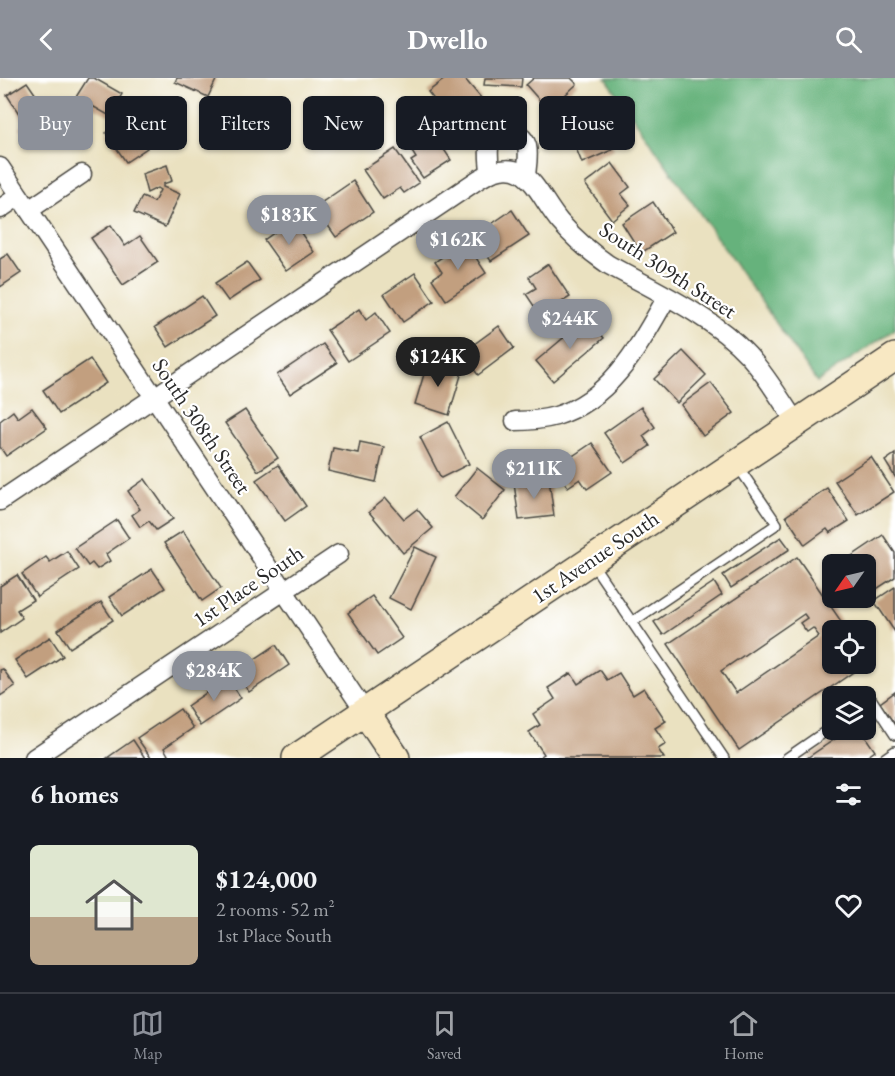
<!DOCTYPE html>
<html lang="en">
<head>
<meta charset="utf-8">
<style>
  body { margin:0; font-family:"EB Garamond",serif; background:#20242c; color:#f1f3f6; height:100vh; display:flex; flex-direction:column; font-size:22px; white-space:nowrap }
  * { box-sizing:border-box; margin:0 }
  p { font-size:20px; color:#9ea1a6 }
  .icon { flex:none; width:33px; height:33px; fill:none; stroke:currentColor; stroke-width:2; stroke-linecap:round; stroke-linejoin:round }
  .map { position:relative; height:680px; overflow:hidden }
  .side { display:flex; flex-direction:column; background:#171b24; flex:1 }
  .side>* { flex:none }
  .guide { position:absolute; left:18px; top:18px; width:860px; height:54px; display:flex; gap:12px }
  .needle { width:39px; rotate:236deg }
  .controls { position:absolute; left:822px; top:476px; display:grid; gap:12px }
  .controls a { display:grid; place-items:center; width:54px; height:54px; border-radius:9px; background:#171b24; box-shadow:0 2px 4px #0004; font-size:30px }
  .price { position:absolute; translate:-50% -51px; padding:0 14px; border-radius:21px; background:#8c9099; color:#fff; font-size:20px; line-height:39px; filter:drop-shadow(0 2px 3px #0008) }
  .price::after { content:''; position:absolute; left:50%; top:36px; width:18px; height:14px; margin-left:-9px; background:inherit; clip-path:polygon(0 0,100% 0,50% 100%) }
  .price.on { background:#222; color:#fff }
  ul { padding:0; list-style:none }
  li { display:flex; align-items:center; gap:18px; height:150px; padding:0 30px }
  li span { display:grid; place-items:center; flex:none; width:168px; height:120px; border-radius:9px; color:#555 }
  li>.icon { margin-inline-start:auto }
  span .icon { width:72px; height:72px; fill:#fffc; stroke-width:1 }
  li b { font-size:26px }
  h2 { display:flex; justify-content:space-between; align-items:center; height:72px; padding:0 30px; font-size:26px }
  .chip { padding:0 21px; border-radius:9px; background:#171b24; box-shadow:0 2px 4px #0004; font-size:21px; line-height:54px }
  .chip.on { background:#8c9099; color:#fff }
  header { display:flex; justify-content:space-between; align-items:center; height:78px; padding:0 30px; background:#8c9099; color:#fff; font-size:27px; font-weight:700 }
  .tab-bar { display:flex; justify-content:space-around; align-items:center; height:84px; border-top:2px solid #363941; background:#171b24; font-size:16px; color:#9ea1a6 }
  .tab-bar a { display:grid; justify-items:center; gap:3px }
  .tab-bar .on { color:#8c9099 }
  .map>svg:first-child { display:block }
</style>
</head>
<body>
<header><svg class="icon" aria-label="back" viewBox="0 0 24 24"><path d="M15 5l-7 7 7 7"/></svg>Dwello<svg class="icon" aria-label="search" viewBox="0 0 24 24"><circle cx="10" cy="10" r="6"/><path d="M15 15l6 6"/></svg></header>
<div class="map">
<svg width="895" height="680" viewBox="0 0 895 680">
  <rect width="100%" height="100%" fill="#fff"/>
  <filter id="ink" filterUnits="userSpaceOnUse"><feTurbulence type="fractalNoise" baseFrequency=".0167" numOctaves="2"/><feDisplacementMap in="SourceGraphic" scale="12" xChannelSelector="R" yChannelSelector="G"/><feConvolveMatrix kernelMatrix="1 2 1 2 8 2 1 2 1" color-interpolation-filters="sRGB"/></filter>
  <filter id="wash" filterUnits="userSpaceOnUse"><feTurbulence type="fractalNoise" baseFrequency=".008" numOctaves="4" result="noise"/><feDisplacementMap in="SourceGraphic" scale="24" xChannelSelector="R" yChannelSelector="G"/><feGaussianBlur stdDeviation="1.35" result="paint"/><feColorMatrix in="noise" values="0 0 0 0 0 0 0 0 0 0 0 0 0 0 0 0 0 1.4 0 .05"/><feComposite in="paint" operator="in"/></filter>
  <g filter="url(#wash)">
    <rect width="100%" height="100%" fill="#eae1c0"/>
    <path fill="#66b27b" stroke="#486e53" stroke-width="1.5" d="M 606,0 L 895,0 L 895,251 L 817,304 Z"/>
    <g id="blocks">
      <g fill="#c29f7f" fill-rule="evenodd">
        <path d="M 88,0 L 94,0 L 122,16 L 110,38 L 76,19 Z"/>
        <path d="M 177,0 L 217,0 L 208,19 L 175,4 Z"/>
        <path d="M 446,0 L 464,0 L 481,20 L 452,44 L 428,14 Z"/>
        <path d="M 485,0 L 522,0 L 521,9 L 484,7 Z"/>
        <path d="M 534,0 L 571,0 L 577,6 L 564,18 L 573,27 L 556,41 L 526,7 Z"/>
        <path d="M 27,4 L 58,49 L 32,67 L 20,49 L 25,45 L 7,17 Z"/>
        <path d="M 598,33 L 614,71 L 582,85 L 573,63 L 567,65 L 560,49 Z"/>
        <path d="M 436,40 L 450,62 L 441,67 L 451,82 L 423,100 L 411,83 L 416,80 L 404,61 Z"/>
        <path d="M 126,41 L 147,70 L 126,84 L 106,55 Z"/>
        <path d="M 395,71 L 419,105 L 404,115 L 400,110 L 383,121 L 363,92 Z"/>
        <path d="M 612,85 L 630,109 L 621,116 L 630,127 L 612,142 L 585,106 Z"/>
        <path d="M 167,87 L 172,103 L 163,106 L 163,109 L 180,116 L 165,149 L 134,135 L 142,119 L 154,124 L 160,112 L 157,110 L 147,115 L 142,96 Z"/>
        <path d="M 353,103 L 373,134 L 336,159 L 315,129 Z"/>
        <path d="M 653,124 L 673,154 L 641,175 L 622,145 Z"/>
        <path d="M 512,132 L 529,158 L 491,183 L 474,158 Z"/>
        <path d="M 292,142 L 314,174 L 286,193 L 264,162 Z"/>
        <path d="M 111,147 L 125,168 L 140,158 L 158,184 L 123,207 L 91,160 Z"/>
        <path d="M 465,163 L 486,195 L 446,222 L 432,201 L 442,194 L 435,184 Z"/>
        <path d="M 8,176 L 21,195 L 0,209 L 0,181 Z"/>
        <path d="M 247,184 L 260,202 L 228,223 L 215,205 Z"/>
        <path d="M 548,186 L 570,219 L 560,225 L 568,236 L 548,249 L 526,216 L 536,210 L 529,199 Z"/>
        <path d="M 415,195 L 434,223 L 403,244 L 384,216 Z"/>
        <path d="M 202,218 L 215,238 L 168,269 L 155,249 Z"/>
        <path d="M 359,231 L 366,242 L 376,234 L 390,255 L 348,283 L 327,252 Z"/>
        <path d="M 587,240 L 604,260 L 553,303 L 536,283 Z"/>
        <path d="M 499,248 L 514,270 L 478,297 L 462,275 Z"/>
        <path d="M 323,266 L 337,285 L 290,316 L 277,297 Z"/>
        <path d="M 683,273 L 706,297 L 677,325 L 654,301 Z"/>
        <path d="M 90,281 L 106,305 L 59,336 L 43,312 Z"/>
        <path d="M 428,283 L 462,294 L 449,337 L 415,326 Z"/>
        <path d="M 711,305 L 734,335 L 703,358 L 681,327 Z"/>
        <path d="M 641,329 L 655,349 L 643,358 L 650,368 L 625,385 L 604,355 Z"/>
        <path d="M 32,330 L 47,350 L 6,378 L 0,369 L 0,343 L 13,333 L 18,340 Z"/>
        <path d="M 245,332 L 278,380 L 258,393 L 225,345 Z"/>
        <path d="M 448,344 L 469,386 L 441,400 L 420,359 Z"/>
        <path d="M 360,364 L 384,369 L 376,404 L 328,393 L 333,370 L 358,375 Z"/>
        <path d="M 592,365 L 612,394 L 587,411 L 580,401 L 568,409 L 555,390 Z"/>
        <path d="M 895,376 L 895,399 L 885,383 Z"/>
        <path d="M 871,379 L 894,414 L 858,437 L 835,403 Z"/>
        <path d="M 278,387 L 306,428 L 285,443 L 256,402 Z"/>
        <path d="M 477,390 L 505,412 L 482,442 L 454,419 Z"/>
        <path d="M 145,401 L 173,441 L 156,452 L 149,443 L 140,449 L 132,437 L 140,431 L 128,413 Z"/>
        <path d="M 549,401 L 554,438 L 519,442 L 514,405 Z"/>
        <path d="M 827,410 L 849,443 L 830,455 L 827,451 L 805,467 L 786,438 Z"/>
        <path d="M 386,420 L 404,441 L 417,431 L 433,450 L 403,475 L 369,434 Z"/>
        <path d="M 117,442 L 129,460 L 106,476 L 110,483 L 97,491 L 92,485 L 88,488 L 75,470 Z"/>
        <path d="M 183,453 L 221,510 L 202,523 L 164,465 Z"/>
        <path d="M 883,457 L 895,475 L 895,499 L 869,516 L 866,511 L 866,486 L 849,486 L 846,482 Z"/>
        <path d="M 781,459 L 790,471 L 731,510 L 723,497 Z"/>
        <path d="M 415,469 L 436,479 L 411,531 L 389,520 Z"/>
        <path d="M 67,473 L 79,491 L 37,519 L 22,496 L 46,479 L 50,484 Z"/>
        <path d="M 797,479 L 847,552 L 832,552 L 832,585 L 866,585 L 866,580 L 868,584 L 739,672 L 668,566 ZM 804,536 L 807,540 L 800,545 L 807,554 L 813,550 L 819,558 L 736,615 L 721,593 Z"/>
        <path d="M 152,491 L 165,510 L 122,538 L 109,519 Z"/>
        <path d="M 17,497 L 33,522 L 17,532 L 22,540 L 0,555 L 0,508 Z"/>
        <path d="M 714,504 L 722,517 L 663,557 L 654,544 Z"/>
        <path d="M 895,509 L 895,554 L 874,523 Z"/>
        <path d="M 372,518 L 402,560 L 377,577 L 348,535 Z"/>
        <path d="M 101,524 L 113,542 L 70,570 L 58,552 Z"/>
        <path d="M 50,559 L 63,578 L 28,601 L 15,582 Z"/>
        <path d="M 276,567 L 289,587 L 249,614 L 235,594 Z"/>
        <path d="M 3,591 L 15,608 L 0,618 L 0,592 Z"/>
        <path d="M 600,592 L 607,602 L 619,595 L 633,617 L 644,610 L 666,643 L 655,650 L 666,666 L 658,671 L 664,680 L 538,680 L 544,676 L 529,654 L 540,647 L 533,636 L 555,621 L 548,610 L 571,595 L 578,606 Z"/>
        <path d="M 228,600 L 241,620 L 200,648 L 187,628 Z"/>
        <path d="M 895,614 L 895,647 L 880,625 Z"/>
        <path d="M 180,631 L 193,650 L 164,670 L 168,677 L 164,680 L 151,680 L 137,660 Z"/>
        <path d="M 850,651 L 860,651 L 875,673 L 865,680 L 807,680 Z"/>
        <path d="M 133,662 L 145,680 L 107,680 Z"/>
      </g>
    </g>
  </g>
  <g filter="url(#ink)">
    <use href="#blocks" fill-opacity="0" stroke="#484641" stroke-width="1.5"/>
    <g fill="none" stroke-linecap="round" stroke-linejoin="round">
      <defs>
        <g id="lane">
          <path d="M 592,485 L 724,680"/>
          <path d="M 632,544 L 777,446 L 737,387"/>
          <path d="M 866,627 L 872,622 L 895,657"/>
          <path d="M 787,680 L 832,649"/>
          <path d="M 885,680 L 895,673"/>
        </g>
        <g id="street">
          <path d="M 0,89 L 365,634"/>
          <path d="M 490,95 C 490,86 487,74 490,66 C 496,48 522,51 527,68 C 529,77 527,88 526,97"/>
          <path d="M 0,131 L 19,118"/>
          <path d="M 29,132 L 82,96"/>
          <path d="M 515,343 C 529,343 542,342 556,338 C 612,321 640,266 667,219"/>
          <path d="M 0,423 L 479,101 C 527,72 535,114 560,144 C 575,161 591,175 609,187 C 655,212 713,239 748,277 C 767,298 781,322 796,345"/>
          <path d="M 34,680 L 339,476"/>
        </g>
        <g id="secondary">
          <path d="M 365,634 L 396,680"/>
          <path d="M 296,680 L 895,279"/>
        </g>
      </defs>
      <use href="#lane" stroke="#484641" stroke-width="12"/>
      <use href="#street" stroke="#484641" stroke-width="21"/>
      <use href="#secondary" stroke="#484641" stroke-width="30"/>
      <use href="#lane" stroke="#fff" stroke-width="9"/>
      <use href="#street" stroke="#fff" stroke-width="18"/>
      <use href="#secondary" stroke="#f8e8c3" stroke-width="27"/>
    </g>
  </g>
  <g text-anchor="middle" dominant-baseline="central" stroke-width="4.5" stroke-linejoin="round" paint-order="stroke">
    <g font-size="22" fill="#2b2b2b" stroke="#fff">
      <text transform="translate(668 192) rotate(33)">South 309th Street</text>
      <text transform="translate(202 348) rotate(56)">South 308th Street</text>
      <text transform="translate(595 479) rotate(-34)">1st Avenue South</text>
      <text transform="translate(248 508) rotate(-34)">1st Place South</text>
    </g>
  </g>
</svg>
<div class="controls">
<a><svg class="needle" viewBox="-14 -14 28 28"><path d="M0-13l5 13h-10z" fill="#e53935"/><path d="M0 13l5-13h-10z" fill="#9ea1a6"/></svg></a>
<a><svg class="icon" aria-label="locate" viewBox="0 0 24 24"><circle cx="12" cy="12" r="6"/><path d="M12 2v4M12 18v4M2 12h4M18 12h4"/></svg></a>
<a><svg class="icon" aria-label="layers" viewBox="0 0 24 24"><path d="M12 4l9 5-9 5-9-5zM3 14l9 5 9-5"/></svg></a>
</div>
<b class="price" style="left:289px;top:168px">$183K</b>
<b class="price" style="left:458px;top:193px">$162K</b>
<b class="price" style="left:570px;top:272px">$244K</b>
<b class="price on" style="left:438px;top:310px">$124K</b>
<b class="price" style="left:534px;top:422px">$211K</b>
<b class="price" style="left:214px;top:624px">$284K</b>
<div class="guide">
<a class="chip on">Buy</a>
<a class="chip">Rent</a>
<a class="chip">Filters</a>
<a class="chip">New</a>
<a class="chip">Apartment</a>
<a class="chip">House</a>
</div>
</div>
<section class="side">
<h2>6 homes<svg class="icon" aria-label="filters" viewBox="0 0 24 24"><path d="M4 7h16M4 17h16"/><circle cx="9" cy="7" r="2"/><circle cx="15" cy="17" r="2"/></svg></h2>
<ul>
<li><span style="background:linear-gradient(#dfe7d0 60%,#b9a48a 0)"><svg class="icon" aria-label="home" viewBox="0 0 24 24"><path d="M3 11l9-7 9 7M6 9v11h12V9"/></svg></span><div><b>$124,000</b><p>2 rooms · 52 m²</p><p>1st Place South</p></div><svg class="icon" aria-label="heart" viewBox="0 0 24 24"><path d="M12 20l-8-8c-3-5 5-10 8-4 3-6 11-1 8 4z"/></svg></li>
</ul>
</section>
<nav class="tab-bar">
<a class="on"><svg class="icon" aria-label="map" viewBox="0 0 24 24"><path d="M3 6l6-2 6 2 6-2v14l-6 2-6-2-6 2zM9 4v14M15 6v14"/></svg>Map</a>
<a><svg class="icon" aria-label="saved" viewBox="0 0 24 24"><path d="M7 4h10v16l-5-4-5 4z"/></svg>Saved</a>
<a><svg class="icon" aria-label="home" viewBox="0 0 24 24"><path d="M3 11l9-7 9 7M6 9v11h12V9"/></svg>Home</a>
</nav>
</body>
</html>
